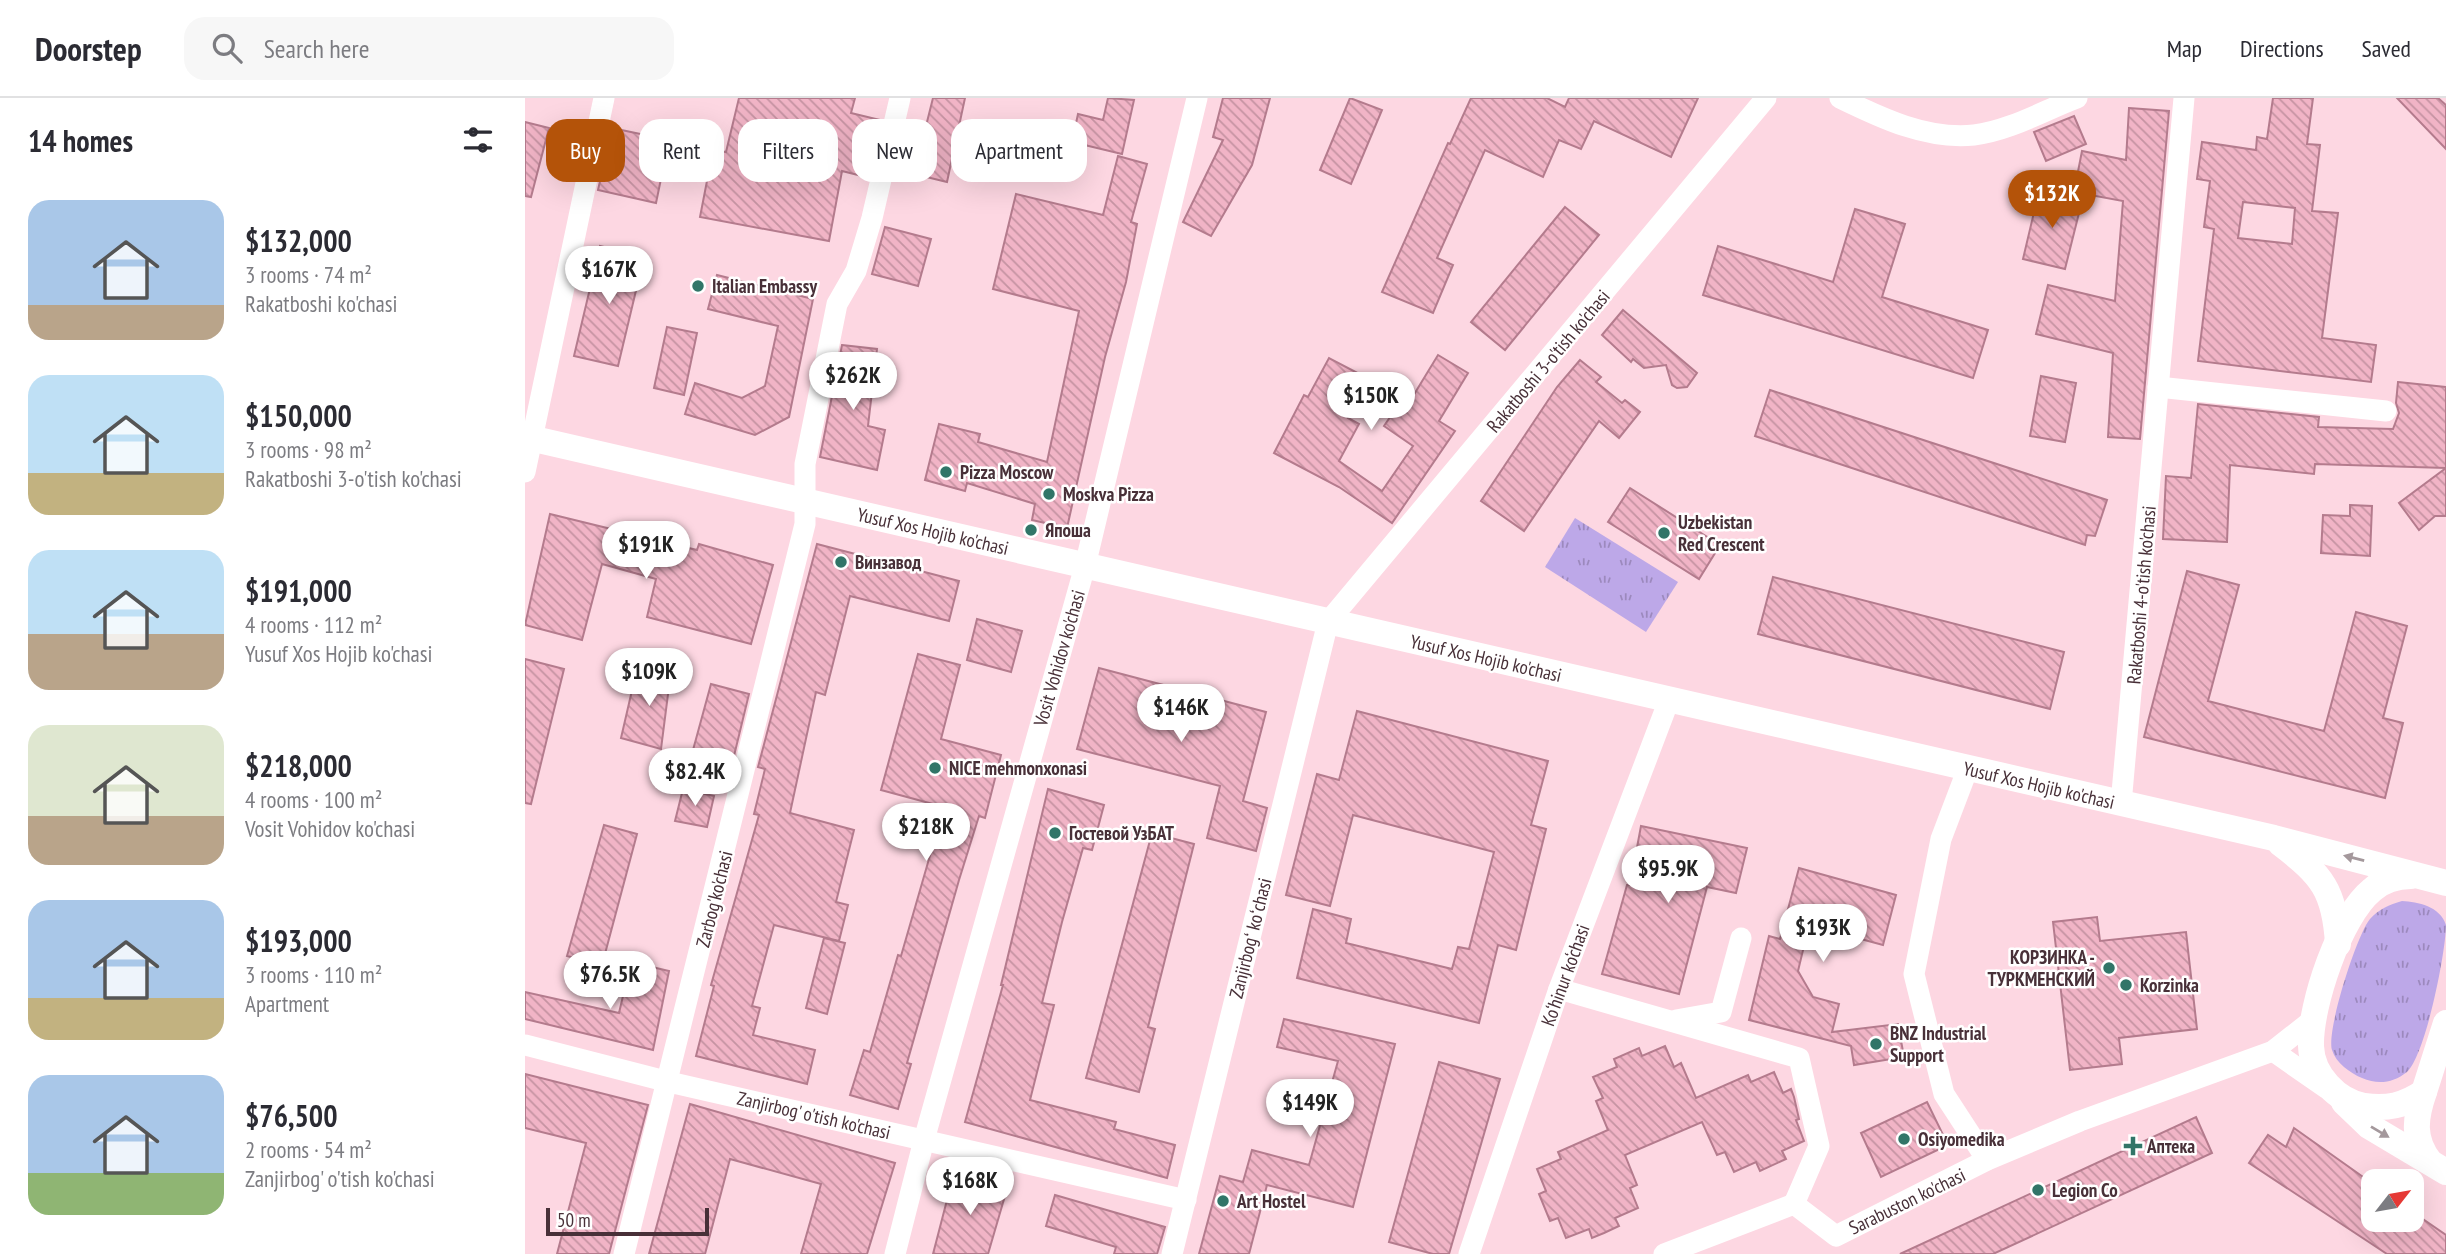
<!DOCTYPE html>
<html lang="en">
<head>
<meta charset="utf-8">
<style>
  body { margin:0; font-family:"PT Sans Narrow",sans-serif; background:#f7f7f7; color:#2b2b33; height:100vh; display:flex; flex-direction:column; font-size:26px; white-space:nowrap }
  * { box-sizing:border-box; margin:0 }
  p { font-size:23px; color:#7c7c81 }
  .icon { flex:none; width:38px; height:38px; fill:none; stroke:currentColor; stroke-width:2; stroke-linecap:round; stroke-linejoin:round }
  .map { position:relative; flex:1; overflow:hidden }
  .side { display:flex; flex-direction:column; background:#fff; width:525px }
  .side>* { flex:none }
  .banner { position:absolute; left:21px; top:21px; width:665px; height:63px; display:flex; gap:14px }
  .needle { width:46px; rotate:59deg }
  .fabs { position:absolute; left:1836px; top:1071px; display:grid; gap:14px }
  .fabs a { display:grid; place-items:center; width:63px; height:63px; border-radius:14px; background:#fff; box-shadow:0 7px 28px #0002; font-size:35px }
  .scale { position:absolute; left:21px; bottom:18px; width:163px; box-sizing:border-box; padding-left:7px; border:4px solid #483038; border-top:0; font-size:19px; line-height:24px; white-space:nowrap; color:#483038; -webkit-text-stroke:5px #fff; paint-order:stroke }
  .price { position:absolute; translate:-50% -60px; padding:0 16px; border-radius:24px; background:#fff; color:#222; font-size:23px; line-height:46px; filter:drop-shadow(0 2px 4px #0008) }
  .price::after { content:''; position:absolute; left:50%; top:42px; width:21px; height:16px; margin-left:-10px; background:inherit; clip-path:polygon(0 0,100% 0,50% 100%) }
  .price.active { background:#b45309; color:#fff }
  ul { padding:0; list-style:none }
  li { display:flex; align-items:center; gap:21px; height:175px; padding:0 28px }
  li span { display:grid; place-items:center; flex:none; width:196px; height:140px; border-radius:21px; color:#555 }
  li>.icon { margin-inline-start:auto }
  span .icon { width:84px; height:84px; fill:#fffc; stroke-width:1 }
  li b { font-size:30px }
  h2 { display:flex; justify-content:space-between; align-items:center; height:84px; padding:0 28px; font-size:30px }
  .tag { padding:0 24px; border-radius:21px; background:#fff; box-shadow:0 7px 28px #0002; font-size:24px; line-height:63px }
  .tag.active { background:#b45309; color:#fff }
  header { display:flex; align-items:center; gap:42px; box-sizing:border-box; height:98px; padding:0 35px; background:#fff; border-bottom:2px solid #e1e1e2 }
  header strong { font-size:33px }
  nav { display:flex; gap:38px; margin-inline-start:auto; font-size:24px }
  .search { width:490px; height:63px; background:#f7f7f7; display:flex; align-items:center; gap:18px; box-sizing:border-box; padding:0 24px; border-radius:21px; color:#7c7c81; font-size:26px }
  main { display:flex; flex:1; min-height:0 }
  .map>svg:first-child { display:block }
</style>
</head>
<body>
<header>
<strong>Doorstep</strong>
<div class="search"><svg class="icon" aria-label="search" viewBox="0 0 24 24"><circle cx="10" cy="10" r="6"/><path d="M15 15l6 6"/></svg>Search here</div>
<nav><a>Map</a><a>Directions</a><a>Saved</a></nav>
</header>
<main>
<section class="side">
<h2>14 homes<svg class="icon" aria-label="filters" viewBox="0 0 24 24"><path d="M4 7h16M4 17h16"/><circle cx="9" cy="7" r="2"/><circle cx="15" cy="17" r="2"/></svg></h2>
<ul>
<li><span style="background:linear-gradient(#a9c7e8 75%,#b9a48a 0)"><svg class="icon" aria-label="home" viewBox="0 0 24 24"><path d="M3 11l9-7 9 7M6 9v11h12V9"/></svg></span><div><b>$132,000</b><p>3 rooms · 74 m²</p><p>Rakatboshi ko'chasi</p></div></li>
<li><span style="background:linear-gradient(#bfe0f5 70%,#c2b280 0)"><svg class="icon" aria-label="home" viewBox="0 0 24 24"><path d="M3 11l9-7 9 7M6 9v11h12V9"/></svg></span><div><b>$150,000</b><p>3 rooms · 98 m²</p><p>Rakatboshi 3-o'tish ko'chasi</p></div></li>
<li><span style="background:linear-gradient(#bfe0f5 60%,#b9a48a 0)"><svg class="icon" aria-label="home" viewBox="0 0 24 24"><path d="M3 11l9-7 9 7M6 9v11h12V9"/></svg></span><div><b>$191,000</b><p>4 rooms · 112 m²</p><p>Yusuf Xos Hojib ko'chasi</p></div></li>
<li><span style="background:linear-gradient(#dfe7d0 65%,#b9a48a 0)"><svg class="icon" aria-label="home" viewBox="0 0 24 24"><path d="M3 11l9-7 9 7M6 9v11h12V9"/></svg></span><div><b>$218,000</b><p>4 rooms · 100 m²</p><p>Vosit Vohidov ko'chasi</p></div></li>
<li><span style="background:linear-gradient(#a9c7e8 70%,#c2b280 0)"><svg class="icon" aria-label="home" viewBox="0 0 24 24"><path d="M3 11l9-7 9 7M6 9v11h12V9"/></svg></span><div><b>$193,000</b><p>3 rooms · 110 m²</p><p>Apartment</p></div></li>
<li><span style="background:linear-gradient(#a9c7e8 70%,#8fb573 0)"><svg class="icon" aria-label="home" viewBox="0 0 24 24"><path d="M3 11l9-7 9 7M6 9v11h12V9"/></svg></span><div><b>$76,500</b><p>2 rooms · 54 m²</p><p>Zanjirbog' o'tish ko'chasi</p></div></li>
</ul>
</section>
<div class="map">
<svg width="1921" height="1156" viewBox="0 0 1921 1156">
  <defs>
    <pattern id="grass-tufts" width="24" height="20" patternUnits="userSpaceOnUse" patternTransform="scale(1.75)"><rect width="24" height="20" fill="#bda8e8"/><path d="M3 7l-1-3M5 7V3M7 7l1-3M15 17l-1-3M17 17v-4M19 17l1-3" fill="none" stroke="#9c89bd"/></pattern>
    <pattern id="building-back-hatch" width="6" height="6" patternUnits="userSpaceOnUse" patternTransform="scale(1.75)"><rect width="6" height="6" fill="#f1b4c6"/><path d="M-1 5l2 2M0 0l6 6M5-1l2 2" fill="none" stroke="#c593a2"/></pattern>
  </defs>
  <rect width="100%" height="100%" fill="#fdd7e2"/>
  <g fill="url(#grass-tufts)">
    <path d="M 1050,420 L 1153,484 L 1121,534 L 1020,469 Z"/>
    <path d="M 1877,803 C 1893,804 1915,808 1921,827 C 1921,853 1901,956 1882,974 C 1868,985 1853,987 1837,980 C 1825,975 1811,965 1807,952 C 1801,933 1832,836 1845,821 C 1854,811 1864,807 1877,803 Z"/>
  </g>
  <g fill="url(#building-back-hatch)" stroke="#b47b8d" stroke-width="2" fill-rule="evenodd">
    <path d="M 214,0 L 330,0 L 326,15 L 355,22 L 341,79 L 317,73 L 304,143 L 175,119 L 188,52 L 201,54 Z"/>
    <path d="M 408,0 L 440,0 L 422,84 L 389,76 Z"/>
    <path d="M 583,0 L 609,2 L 597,56 L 547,44 L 553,16 L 578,22 Z"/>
    <path d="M 698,0 L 745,0 L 727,67 L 686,138 L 658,124 L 698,42 L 688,39 Z"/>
    <path d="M 825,0 L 857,12 L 826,86 L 795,72 Z"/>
    <path d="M 946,0 L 1022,0 L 1040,9 L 1044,0 L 1173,0 L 1146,59 L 1069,23 L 1056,51 L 1034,42 L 1018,79 L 960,52 L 912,160 L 928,167 L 908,215 L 857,194 L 923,45 L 925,46 Z"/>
    <path d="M 1748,0 L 1788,0 L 1782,46 L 1795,47 L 1787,113 L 1813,115 L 1797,240 L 1851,247 L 1846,284 L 1673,263 L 1689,131 L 1679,129 L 1685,83 L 1672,81 L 1677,44 L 1731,52 L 1732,39 L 1742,41 ZM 1718,104 L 1770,110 L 1767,146 L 1713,140 Z"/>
    <path d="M 1872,0 L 1913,0 L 1921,7 L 1921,51 Z"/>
    <path d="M 1604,10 L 1644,13 L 1615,341 L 1583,339 L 1588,255 L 1511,236 L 1523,187 L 1590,203 L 1598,103 L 1549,94 L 1557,53 L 1601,62 Z"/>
    <path d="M 1549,18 L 1561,46 L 1521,63 L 1509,34 Z"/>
    <path d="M 0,24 L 24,30 L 6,99 L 0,98 Z"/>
    <path d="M 87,30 L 144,42 L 131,105 L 73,92 Z"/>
    <path d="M 593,58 L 622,66 L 606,124 L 612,126 L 601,184 L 580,259 L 542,430 L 507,422 L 510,406 L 442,385 L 440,393 L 400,382 L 414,326 L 455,336 L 453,344 L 522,364 L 554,213 L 468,191 L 491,96 L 578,117 Z"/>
    <path d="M 1514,93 L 1557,103 L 1540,171 L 1498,161 Z"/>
    <path d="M 1040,109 L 1074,137 L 980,252 L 946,224 Z"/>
    <path d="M 1330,111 L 1380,126 L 1357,199 L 1463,232 L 1448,280 L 1178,197 L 1193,148 L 1308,184 Z"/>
    <path d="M 360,129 L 406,141 L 393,188 L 347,176 Z"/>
    <path d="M 75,148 L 119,159 L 93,268 L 49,258 Z"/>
    <path d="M 192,177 L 288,201 L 264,319 L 230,337 L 160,316 L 170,285 L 217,300 L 240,288 L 253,228 L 183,211 Z"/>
    <path d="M 1098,212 L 1172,275 L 1162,289 L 1152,290 L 1147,287 L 1141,267 L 1119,270 L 1108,261 L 1106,264 L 1077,237 Z"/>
    <path d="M 142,229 L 172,235 L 159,297 L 129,290 Z"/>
    <path d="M 317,247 L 352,251 L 343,328 L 360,332 L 352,372 L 295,359 Z"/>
    <path d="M 913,257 L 943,275 L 914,323 L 930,333 L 867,425 L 814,389 L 749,355 L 779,297 L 783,299 L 804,260 L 844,281 L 823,320 L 834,326 L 814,363 L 857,393 L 888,348 L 859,328 L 879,299 L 885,303 Z"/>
    <path d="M 1055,262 L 1076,279 L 1071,284 L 1097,305 L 1100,302 L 1115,314 L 1094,340 L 1074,323 L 999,433 L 956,403 L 1032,289 Z"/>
    <path d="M 1516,278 L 1551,285 L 1540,344 L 1505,338 Z"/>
    <path d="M 1873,284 L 1921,289 L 1921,370 L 1790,366 L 1789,376 L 1705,367 L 1702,444 L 1638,441 L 1641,378 L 1666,380 L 1673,306 L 1794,319 L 1793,329 L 1868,331 L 1874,315 L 1871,305 Z"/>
    <path d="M 1245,292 L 1582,402 L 1570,438 L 1562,437 L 1560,447 L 1230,338 Z"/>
    <path d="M 1921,370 L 1921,418 L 1910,418 L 1894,432 L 1874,405 Z"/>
    <path d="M 1105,390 L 1195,447 L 1174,481 L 1083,424 Z"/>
    <path d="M 1825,407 L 1847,408 L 1845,458 L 1796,455 L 1798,417 L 1825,418 Z"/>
    <path d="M 25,416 L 172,452 L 174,446 L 248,467 L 226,546 L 122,519 L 131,481 L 77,466 L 57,542 L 0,527 Z"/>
    <path d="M 292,446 L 434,483 L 424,523 L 325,498 L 300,597 L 291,594 L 265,715 L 329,732 L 311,804 L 323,807 L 314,843 L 249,827 L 227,908 L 235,910 L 228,937 L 290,952 L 282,986 L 171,958 L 189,888 L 186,887 L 234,717 L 229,716 L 240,671 L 233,669 Z"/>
    <path d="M 1662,473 L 1714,487 L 1683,603 L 1799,633 L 1831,514 L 1882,528 L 1858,620 L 1878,625 L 1860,700 L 1619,639 Z"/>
    <path d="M 1248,479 L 1539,554 L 1525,611 L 1233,536 Z"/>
    <path d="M 452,521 L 497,533 L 486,574 L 442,562 Z"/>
    <path d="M 393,556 L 435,567 L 416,641 L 476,657 L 460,720 L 454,718 L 434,782 L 382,965 L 386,966 L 373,1011 L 325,997 L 339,952 L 345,954 L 373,857 L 376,858 L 419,709 L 356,692 Z"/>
    <path d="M 130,559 L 147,565 L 136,651 L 96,640 L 108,588 L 122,592 Z"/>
    <path d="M 0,561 L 39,571 L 6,706 L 0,705 Z"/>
    <path d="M 574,570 L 741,614 L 718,703 L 742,710 L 731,753 L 682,740 L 695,688 L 552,651 Z"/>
    <path d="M 186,586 L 224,596 L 208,662 L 168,652 Z"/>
    <path d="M 832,613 L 1023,663 L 1006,727 L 1021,731 L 991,852 L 973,847 L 954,925 L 772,880 L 788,811 L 826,821 L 821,845 L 927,871 L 933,849 L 944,851 L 969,754 L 828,717 L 805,808 L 761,797 L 792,676 L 814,682 Z"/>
    <path d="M 158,691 L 189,698 L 182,729 L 150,723 Z"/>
    <path d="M 523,691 L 579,707 L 567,752 L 558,750 L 537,824 L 517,905 L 529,907 L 505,1002 L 591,1024 L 589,1031 L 650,1047 L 642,1080 L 440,1024 L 478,887 L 476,887 Z"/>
    <path d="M 79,727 L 112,736 L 77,867 L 42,858 Z"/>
    <path d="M 1116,728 L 1222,750 L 1211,795 L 1182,789 L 1154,896 L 1077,876 L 1102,787 L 1105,787 Z"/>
    <path d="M 627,735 L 669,746 L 623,929 L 630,931 L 614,994 L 561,980 Z"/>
    <path d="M 1274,770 L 1371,797 L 1358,847 L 1284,827 L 1273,873 L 1288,899 L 1314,906 L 1307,934 L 1373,926 L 1379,959 L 1329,967 L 1326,948 L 1224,922 L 1244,838 L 1255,841 Z"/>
    <path d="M 1572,819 L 1575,843 L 1661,834 L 1672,931 L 1594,940 L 1597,966 L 1545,972 L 1528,824 Z"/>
    <path d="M 299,840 L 320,845 L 302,916 L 281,910 Z"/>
    <path d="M 106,864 L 144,873 L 128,952 L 0,921 L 0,894 L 94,915 Z"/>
    <path d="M 759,921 L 870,946 L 828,1109 L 742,1087 L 724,1156 L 674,1156 L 695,1078 L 718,1084 L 727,1052 L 784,1067 L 813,963 L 752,949 Z"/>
    <path d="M 1140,948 L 1149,969 L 1156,965 L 1171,1000 L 1223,977 L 1226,984 L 1249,974 L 1258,995 L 1266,991 L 1269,999 L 1274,1021 L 1271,1022 L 1279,1043 L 1257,1053 L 1261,1061 L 1235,1073 L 1231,1064 L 1209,1074 L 1200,1054 L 1192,1057 L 1177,1024 L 1100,1057 L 1112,1087 L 1105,1090 L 1113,1110 L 1090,1120 L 1094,1128 L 1079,1135 L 1067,1140 L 1064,1131 L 1041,1140 L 1033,1120 L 1025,1123 L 1014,1096 L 1021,1093 L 1012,1071 L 1036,1061 L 1033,1054 L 1083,1032 L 1071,1003 L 1078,1000 L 1068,979 L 1092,969 L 1089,961 L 1114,950 L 1117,958 Z"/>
    <path d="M 914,964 L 975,981 L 924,1156 L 908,1156 L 864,1144 Z"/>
    <path d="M 0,976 L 123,1007 L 84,1156 L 32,1156 L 61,1045 L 0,1030 Z"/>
    <path d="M 1402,1004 L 1423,1047 L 1356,1079 L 1336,1035 Z"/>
    <path d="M 165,1006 L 370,1065 L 342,1156 L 276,1156 L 296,1086 L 205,1061 L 180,1156 L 124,1156 Z"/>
    <path d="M 1671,1019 L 1687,1055 L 1468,1156 L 1375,1156 Z"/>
    <path d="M 1769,1030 L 1848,1086 L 1848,1122 L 1886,1122 L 1886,1113 L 1921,1137 L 1921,1156 L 1862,1156 L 1724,1065 L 1743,1037 L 1761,1049 Z"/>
    <path d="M 429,1075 L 482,1091 L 463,1156 L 408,1156 Z"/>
    <path d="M 530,1097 L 640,1129 L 632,1156 L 589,1156 L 591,1149 L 521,1128 Z"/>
  </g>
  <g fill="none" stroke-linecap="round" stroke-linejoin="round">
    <g stroke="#fff" stroke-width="21">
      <path d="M 1315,0 C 1356,20 1402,42 1449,37 C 1484,33 1520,12 1552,0"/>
      <path d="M 1633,289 L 1861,313"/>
      <path d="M 0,374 L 79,0"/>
      <path d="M 1443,670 L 1416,741 L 1389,876 L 1419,996 L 1462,1062"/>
      <path d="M 1596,706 L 1659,0"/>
      <path d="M 1034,891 L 1274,960 L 1294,1048 L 1269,1106"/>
      <path d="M 1151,922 L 1196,914 L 1216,840"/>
      <path d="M 0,947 L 144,984 L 661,1102"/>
      <path d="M 1748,953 L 1801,990"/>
      <path d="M 99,1156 L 280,426 L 280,366 L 312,206 L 331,173 L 347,120 L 375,0"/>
      <path d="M 370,1156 L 399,1042 L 560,468 L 672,0"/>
      <path d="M 647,1156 L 803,524 L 1241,0"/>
      <path d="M 944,1156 L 1034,891 L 1144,602"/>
      <path d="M 1139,1156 L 1269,1106 L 1311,1138 L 1462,1062 L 1555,1023 L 1748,953 L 1790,920"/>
    </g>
    <g stroke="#fff" stroke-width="26">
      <path d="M 0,339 L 1749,740 L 1921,785"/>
      <path d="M 1756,746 C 1797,777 1810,793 1813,846"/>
      <path d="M 1886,778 C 1872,778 1858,782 1847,792 C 1815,818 1785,907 1786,948 C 1787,977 1812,1003 1839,1008 C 1862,1011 1879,1008 1899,994 L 1921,925"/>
      <path d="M 1899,994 C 1890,1020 1887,1041 1905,1064"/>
      <path d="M 1819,1004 L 1844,1028 L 1921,1074"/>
    </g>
  </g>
  <defs><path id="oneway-solid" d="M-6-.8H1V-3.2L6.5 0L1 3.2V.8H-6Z" transform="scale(1.75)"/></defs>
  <g fill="#a4989c">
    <use href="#oneway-solid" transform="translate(1829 760) rotate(-166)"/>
    <use href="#oneway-solid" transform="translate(1855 1034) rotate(31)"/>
  </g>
  <g fill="#317568" stroke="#fff" stroke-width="2.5">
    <circle cx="173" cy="188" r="7"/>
    <circle cx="421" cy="374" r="7"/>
    <circle cx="524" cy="396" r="7"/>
    <circle cx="506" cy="432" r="7"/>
    <circle cx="1139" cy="435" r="7"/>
    <circle cx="316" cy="464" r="7"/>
    <circle cx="410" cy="670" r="7"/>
    <circle cx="530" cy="735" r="7"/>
    <circle cx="1584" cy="870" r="7"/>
    <circle cx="1601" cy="887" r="7"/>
    <circle cx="1351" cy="946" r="7"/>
    <circle cx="1379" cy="1041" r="7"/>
    <path d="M1604.5 1037.5h7v7h7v7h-7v7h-7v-7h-7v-7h7z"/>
    <circle cx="1513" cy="1092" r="7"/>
    <circle cx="698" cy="1103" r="7"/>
  </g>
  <g text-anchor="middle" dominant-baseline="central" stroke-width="5" stroke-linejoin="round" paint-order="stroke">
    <g font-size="19" font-weight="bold" fill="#483038" stroke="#fff" text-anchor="start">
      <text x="187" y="188">Italian Embassy</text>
      <text x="435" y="374">Pizza Moscow</text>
      <text x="538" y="396">Moskva Pizza</text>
      <text x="1153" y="424">Uzbekistan<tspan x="1153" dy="22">Red Crescent</tspan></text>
      <text x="520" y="432">Япоша</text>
      <text x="330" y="464">Винзавод</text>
      <text x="424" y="670">NICE mehmonxonasi</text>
      <text x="544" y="735">Гостевой УзБАТ</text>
      <text x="1570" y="859" text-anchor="end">КОРЗИНКА -<tspan x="1570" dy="22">ТУРКМЕНСКИЙ</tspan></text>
      <text x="1615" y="887">Korzinka</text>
      <text x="1365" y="935">BNZ Industrial<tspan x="1365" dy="22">Support</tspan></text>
      <text x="1393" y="1041">Osiyomedika</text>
      <text x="1622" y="1048">Аптека</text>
      <text x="1527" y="1092">Legion Co</text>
      <text x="712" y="1103">Art Hostel</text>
    </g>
    <g font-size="19" fill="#483038" stroke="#fff">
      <text transform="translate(1023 263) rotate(-50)">Rakatboshi 3-o'tish ko'chasi</text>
      <text transform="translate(408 433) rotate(13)">Yusuf Xos Hojib ko'chasi</text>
      <text transform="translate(1616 497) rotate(-85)">Rakatboshi 4-o'tish ko'chasi</text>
      <text transform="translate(534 560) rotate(-74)">Vosit Vohidov ko'chasi</text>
      <text transform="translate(961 560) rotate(13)">Yusuf Xos Hojib ko'chasi</text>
      <text transform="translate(1514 687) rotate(13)">Yusuf Xos Hojib ko'chasi</text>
      <text transform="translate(189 801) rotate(-76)">Zarbog'ko'chasi</text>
      <text transform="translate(725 840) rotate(-76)">Zanjirbogʻ koʻchasi</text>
      <text transform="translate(1040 877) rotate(-70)">Ko‘hinur ko‘chasi</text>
      <text transform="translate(289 1017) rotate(13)">Zanjirbog' o'tish ko'chasi</text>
      <text transform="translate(1382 1103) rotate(-26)">Sarabuston ko'chasi</text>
    </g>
  </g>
</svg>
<div class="fabs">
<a><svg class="needle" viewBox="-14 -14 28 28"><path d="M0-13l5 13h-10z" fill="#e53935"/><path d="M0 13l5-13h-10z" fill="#7c7c81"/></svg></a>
</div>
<div class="scale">50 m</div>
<b class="price active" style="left:1527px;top:132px">$132K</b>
<b class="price" style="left:84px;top:208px">$167K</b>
<b class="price" style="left:328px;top:314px">$262K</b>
<b class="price" style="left:846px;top:334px">$150K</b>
<b class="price" style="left:121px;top:483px">$191K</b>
<b class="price" style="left:124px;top:610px">$109K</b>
<b class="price" style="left:656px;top:646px">$146K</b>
<b class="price" style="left:170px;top:710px">$82.4K</b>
<b class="price" style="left:401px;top:765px">$218K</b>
<b class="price" style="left:1143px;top:807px">$95.9K</b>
<b class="price" style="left:1298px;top:866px">$193K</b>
<b class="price" style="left:85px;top:913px">$76.5K</b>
<b class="price" style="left:785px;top:1041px">$149K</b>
<b class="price" style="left:445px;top:1119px">$168K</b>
<div class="banner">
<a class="tag active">Buy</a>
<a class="tag">Rent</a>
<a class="tag">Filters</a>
<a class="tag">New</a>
<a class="tag">Apartment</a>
</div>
</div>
</main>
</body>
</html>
